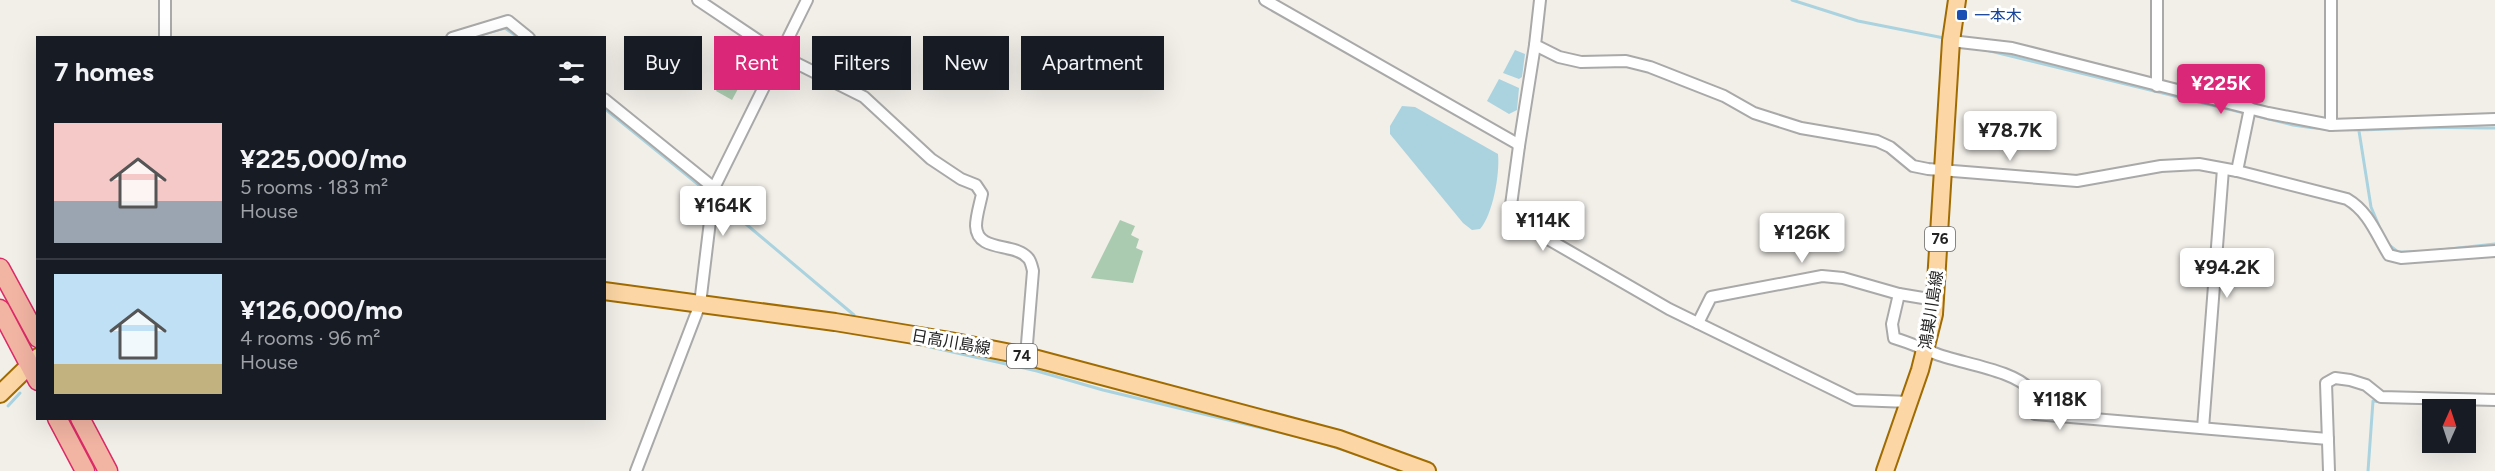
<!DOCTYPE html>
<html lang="en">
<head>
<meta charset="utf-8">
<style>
  body { margin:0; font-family:Figtree,"Noto Sans JP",sans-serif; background:#242831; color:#f1f3f6; height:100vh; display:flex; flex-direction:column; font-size:22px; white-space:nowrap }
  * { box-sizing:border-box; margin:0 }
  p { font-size:20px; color:#9ea1a6 }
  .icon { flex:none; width:33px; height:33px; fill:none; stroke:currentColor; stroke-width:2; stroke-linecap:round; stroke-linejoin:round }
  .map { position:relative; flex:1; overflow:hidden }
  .panel { position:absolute; left:36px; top:36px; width:570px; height:384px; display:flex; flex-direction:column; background:#171b24; border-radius:0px; box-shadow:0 6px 24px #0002 }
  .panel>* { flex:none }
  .hud { position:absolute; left:624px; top:36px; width:570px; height:54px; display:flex; gap:12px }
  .needle { width:39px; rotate:3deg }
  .fabs { position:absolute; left:2422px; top:399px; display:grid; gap:12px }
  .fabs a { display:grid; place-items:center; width:54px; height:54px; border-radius:0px; background:#171b24; box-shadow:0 6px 24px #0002; font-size:30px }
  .price { position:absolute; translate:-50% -51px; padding:0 14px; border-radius:6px; background:#fff; color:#222; font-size:20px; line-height:39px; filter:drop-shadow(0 2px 3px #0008) }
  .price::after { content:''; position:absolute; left:50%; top:36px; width:18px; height:14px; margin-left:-9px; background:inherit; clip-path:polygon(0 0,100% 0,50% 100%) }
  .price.selected { background:#db2777; color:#fff }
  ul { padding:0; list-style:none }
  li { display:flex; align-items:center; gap:18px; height:150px; padding:0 18px }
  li+li { border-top:2px solid #363941 }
  li span { display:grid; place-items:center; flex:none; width:168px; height:120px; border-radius:0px; color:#555 }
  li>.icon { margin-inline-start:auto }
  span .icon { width:72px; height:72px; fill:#fffc; stroke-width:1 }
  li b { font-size:26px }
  h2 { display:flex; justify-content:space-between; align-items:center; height:72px; padding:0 18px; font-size:26px }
  .pill { padding:0 21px; border-radius:0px; background:#171b24; box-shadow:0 6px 24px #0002; font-size:21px; line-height:54px }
  .pill.selected { background:#db2777; color:#fff }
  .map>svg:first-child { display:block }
</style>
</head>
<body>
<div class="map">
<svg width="2495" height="471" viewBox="0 0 2495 471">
  <rect width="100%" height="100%" fill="#f2efe9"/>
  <g fill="#aacbaf">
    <path d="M 733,63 L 747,72 L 732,100 L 716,91 Z"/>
    <path d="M 1120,220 L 1135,226 L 1131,235 L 1139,239 L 1136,248 L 1143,251 L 1133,283 L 1091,278 Z"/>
  </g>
  <g fill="#aad3df">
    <path d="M 1515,50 L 1525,54 L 1522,77 L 1519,79 L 1503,73 Z"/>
    <path d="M 1499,79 L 1519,88 L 1517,110 L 1509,114 L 1487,101 Z"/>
    <path d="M 1402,106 L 1415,107 L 1498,154 C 1500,173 1493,214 1480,229 L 1472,230 L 1463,223 L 1390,134 L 1390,126 Z"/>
  </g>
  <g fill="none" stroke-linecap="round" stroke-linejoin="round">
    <g stroke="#aad3df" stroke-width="3">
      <path d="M 1792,0 L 1858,21 L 1944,38"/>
      <path d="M 476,36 L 505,28 L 519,38"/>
      <path d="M 1982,49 L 2293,125 C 2335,132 2374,130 2417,128 C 2443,127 2469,128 2495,128"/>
      <path d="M 604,108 L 710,194"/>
      <path d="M 2359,131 L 2371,207 L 2379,226"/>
      <path d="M 715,198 L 854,315"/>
      <path d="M 2389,245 L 2398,252 L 2412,252"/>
      <path d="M 2431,251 L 2495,244"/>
      <path d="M 908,342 L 1037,371 L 1103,390 L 1304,438"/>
      <path d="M 2389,402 L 2473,404"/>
      <path d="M 8,406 L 20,393"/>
      <path d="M 1319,442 L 1356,454"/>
      <path d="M 2368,471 L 2373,401 L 2383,402"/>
    </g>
    <defs>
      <g id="minor">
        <path d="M 698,0 L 780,55 L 864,97 L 931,159 L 961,179 L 976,185 L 982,194 C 980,204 976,216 976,226 C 977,253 1015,242 1028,258 C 1031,261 1032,267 1033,271 L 1026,356"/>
        <path d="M 1265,0 L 1516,143 L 1519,146 L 1511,205 L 1515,220 L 1669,309 L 1855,400 L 1910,402"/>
        <path d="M 1540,0 L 1535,45 L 1559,57 L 1581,62 L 1626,61 L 1650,67 L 1724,96 L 1754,113 L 1776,120 L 1801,128 L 1877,141 L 1890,147 L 1913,166 L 1928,169 L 2077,181 L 2161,166 L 2199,164 L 2237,171 L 2347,199 C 2369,212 2376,234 2389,255 L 2401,258 L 2495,251"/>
        <path d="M 2157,0 L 2157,86"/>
        <path d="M 2331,0 L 2331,125"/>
        <path d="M 165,38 L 165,0"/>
        <path d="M 452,38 L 508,21 L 529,38"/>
        <path d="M 1951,41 L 2012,48 L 2268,113 L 2331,125 L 2495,119"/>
        <path d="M 604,99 L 714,188"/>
        <path d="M 1519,146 L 1535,45"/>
        <path d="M 2237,171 L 2250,108"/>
        <path d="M 1899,294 L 1892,324 L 1894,338 C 1908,342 1921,348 1934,353 C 1957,363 2017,370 2031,391 L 2031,407 L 2035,414 L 2328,439"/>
        <path d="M 1698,323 L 1711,297 L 1822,276 L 1843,278 L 1899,294 L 1935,300"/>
        <path d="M 2203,428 L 2223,169"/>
        <path d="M 636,471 L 700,304 L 714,188 L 807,0"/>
        <path d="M 2329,471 L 2326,383 L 2335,378 L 2350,380 L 2366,385 L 2381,397 L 2495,400"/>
      </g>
      <g id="primary">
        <path d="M 604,291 L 835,322 L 950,341 L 1026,356 L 1339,439 L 1427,471"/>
        <path d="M 0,394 L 38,357"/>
        <path d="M 1885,471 L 1920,370 L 1934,314 L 1951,41 L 1957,0"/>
      </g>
      <g id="trunk">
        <path d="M 0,268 L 38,338"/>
        <path d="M 0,309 L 38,381"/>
        <path d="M 57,418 L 85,471"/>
        <path d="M 80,418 L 108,471"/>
      </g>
    </defs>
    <use href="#minor" stroke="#a9a9a9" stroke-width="14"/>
    <use href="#primary" stroke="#a06b00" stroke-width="20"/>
    <use href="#trunk" stroke="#dc2a67" stroke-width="21"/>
    <use href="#minor" stroke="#fff" stroke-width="10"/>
    <use href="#primary" stroke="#fcd6a4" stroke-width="16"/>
    <use href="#trunk" stroke="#f2b4a3" stroke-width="18"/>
  </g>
  <rect fill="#1a4fb4" stroke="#fff" stroke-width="2" x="1956" y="9" width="12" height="12" rx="3"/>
  <g text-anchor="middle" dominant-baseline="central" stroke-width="6" stroke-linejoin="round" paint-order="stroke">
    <g fill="#fff" stroke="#646464" stroke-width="1.5">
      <rect x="1925" y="227" width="30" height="24" rx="4.5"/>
      <rect x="1007" y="344" width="30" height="24" rx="4.5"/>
    </g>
    <g font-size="15" font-weight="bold" fill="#222">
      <text x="1940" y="239">76</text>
      <text x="1022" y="356">74</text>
    </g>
    <g font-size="16" fill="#164399" stroke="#fff" text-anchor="start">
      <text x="1974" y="15">一本木</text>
    </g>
    <g font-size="16" fill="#222" stroke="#fff">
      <text transform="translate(1931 310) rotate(-81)">鴻巣川島線</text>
      <text transform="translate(951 342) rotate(10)">日高川島線</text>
    </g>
  </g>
</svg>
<div class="fabs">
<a><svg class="needle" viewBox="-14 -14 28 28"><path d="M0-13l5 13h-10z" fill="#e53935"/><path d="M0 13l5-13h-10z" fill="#9ea1a6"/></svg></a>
</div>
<b class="price selected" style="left:2221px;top:115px">¥225K</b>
<b class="price" style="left:2010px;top:162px">¥78.7K</b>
<b class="price" style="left:723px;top:237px">¥164K</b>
<b class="price" style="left:1543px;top:252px">¥114K</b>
<b class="price" style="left:1802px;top:264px">¥126K</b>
<b class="price" style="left:2227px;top:299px">¥94.2K</b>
<b class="price" style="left:2060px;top:431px">¥118K</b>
<div class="hud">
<a class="pill">Buy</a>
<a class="pill selected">Rent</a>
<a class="pill">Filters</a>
<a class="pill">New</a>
<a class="pill">Apartment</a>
</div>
<section class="panel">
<h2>7 homes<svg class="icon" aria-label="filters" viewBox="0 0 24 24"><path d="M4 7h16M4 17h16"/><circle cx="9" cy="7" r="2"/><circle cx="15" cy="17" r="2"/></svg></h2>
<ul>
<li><span style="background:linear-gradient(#f6c9c9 65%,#9aa5b1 0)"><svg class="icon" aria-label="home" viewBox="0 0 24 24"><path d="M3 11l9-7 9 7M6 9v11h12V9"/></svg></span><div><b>¥225,000/mo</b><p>5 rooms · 183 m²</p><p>House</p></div></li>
<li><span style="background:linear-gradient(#bfe0f5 75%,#c2b280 0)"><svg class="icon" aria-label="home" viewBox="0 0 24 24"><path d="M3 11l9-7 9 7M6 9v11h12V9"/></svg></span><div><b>¥126,000/mo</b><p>4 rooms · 96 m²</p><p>House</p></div></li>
</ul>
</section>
</div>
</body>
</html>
